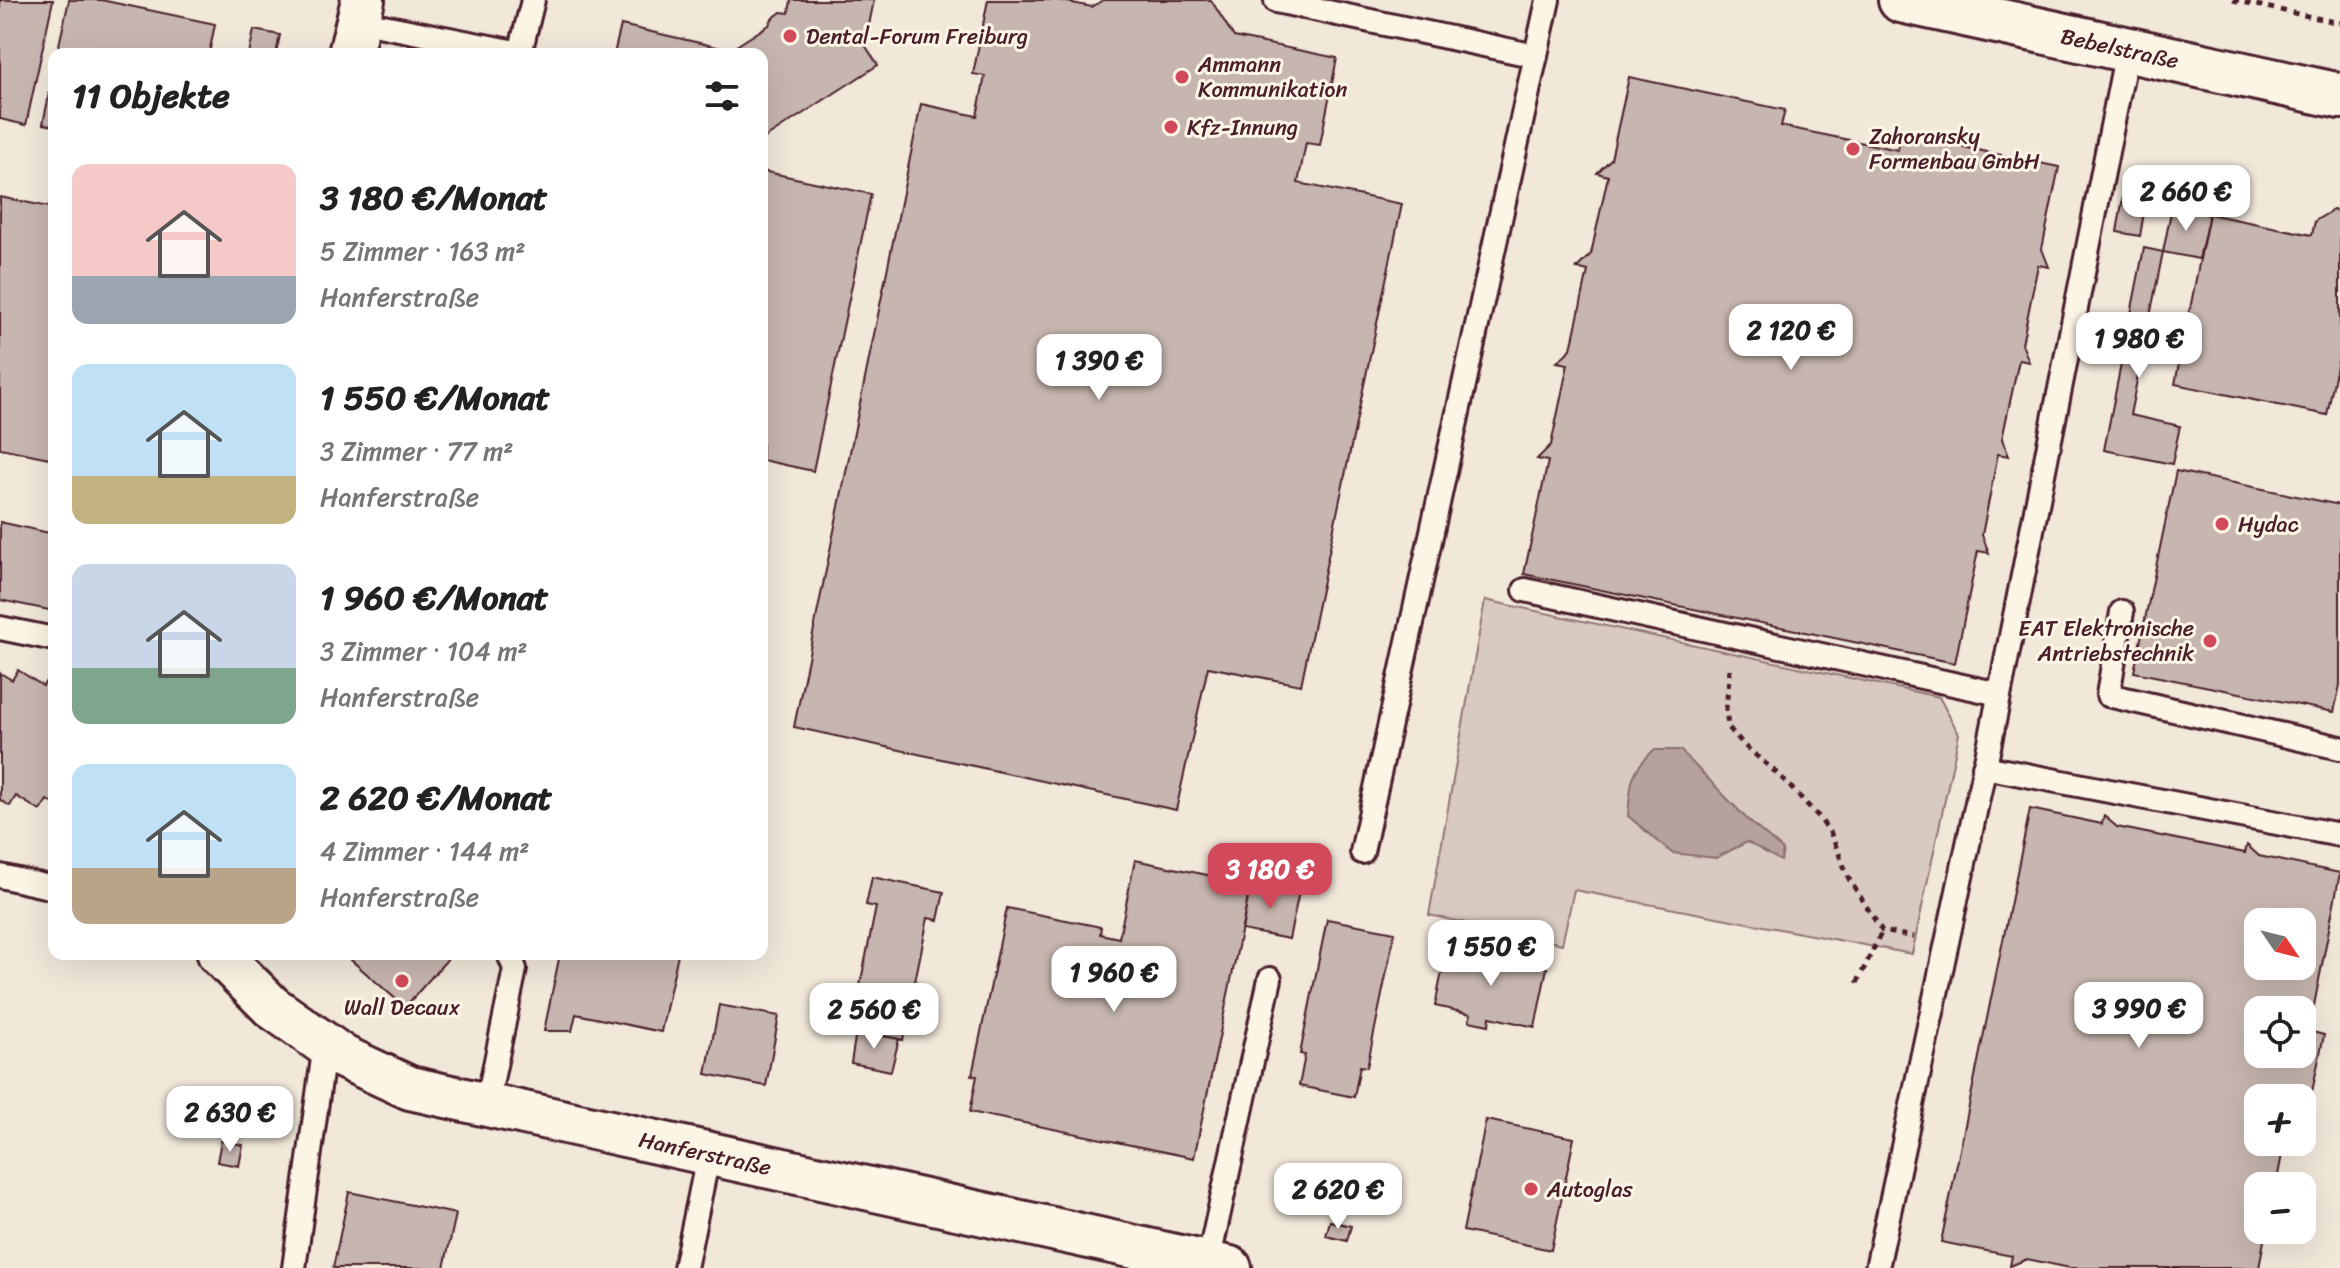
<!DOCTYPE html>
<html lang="de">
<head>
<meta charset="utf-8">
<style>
  body { margin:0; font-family:Sriracha,sans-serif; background:#f6f6f6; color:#222; height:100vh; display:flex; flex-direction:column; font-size:30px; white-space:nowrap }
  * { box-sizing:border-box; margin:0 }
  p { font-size:26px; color:#767676 }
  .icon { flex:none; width:44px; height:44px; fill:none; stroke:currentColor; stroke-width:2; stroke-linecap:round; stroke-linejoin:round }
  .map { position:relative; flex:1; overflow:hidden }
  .panel { position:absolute; left:48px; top:48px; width:720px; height:912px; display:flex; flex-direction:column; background:#fff; border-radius:16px; box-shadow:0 8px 32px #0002 }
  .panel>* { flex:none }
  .needle { width:52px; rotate:125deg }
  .tools { position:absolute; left:2244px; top:908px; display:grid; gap:16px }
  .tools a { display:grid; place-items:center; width:72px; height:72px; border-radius:16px; background:#fff; box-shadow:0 8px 32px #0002; font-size:40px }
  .price { position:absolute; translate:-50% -68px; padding:0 18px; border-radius:16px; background:#fff; color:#222; font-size:26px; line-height:52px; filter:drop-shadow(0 2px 4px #0008) }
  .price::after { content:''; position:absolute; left:50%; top:48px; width:24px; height:18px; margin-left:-12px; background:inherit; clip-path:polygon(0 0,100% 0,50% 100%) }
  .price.active { background:#d1495b; color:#fff }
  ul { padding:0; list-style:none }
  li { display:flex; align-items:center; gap:24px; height:200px; padding:0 24px }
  li span { display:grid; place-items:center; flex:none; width:224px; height:160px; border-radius:16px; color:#555 }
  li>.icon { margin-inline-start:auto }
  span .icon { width:96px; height:96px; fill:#fffc; stroke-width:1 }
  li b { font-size:34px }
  h2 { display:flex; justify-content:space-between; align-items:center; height:96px; padding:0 24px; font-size:34px }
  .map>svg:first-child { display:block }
</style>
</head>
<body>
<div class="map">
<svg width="2340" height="1268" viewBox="0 0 2340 1268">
  <rect width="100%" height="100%" fill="#f1e8da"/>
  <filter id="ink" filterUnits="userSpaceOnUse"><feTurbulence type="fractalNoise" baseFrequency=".0125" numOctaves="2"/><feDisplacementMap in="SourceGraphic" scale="16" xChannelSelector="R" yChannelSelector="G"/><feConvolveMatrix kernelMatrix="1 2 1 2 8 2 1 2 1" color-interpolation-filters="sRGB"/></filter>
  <g filter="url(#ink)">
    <path fill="#d8cac0" stroke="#917476" stroke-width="2" d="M 1485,600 L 1939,697 L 1959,734 L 1912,954 L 1574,890 L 1562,944 L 1429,915 Z"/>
    <path fill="#b6a19c" stroke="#8b6d6f" stroke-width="2" d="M 1654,750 L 1680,750 L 1749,821 L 1783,850 L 1781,861 L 1747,842 L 1716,858 L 1672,853 L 1628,816 C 1631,784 1629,772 1654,750 Z"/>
    <g fill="#c7b6af" stroke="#4a1f2b" stroke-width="2" fill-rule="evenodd">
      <path d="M 0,0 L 53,0 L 26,125 L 0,119 Z"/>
      <path d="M 69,0 L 101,0 L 215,24 L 209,54 L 57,54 Z"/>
      <path d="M 791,0 L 874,0 L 865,45 L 878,65 L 762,140 L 762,54 L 614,54 L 621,25 L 730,50 L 769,25 L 772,19 L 781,12 L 789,13 Z"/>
      <path d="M 988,0 L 1057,0 L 1092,7 L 1103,0 L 1211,0 L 1234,37 L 1337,58 L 1320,145 L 1306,143 L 1298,183 L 1402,204 L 1301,685 L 1208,667 L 1176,810 L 794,727 L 921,104 L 977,116 L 985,76 L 973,74 Z"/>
      <path d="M 254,30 L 280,35 L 276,54 L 249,54 Z"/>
      <path d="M 54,70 L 54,126 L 43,124 Z"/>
      <path d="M 1629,77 L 1785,110 L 1781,126 L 1898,150 L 1901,134 L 2059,167 L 2042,249 L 2049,267 L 2038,265 L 2022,344 L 2029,362 L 2019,360 L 2002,439 L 2009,456 L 1998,454 L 1982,535 L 1989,553 L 1978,551 L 1955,663 L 1524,574 L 1548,461 L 1537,459 L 1551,445 L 1568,364 L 1557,362 L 1571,349 L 1588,271 L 1577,268 L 1591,254 L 1608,176 L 1597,173 L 1611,159 Z"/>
      <path d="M 762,171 L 871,194 L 813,471 L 762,460 L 762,301 L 765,285 L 762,284 Z"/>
      <path d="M 2125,185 L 2148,189 L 2140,236 L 2117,232 Z"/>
      <path d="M 0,197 L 54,208 L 54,459 L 0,448 Z"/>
      <path d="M 2172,207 L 2209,214 L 2199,259 L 2163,252 Z"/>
      <path d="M 2333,210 L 2340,211 L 2340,351 L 2327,415 L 2175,384 L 2209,214 L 2312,235 L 2315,221 Z"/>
      <path d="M 2144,248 L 2163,252 L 2130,415 L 2180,426 L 2172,464 L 2104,450 Z"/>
      <path d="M 2176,471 L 2340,505 L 2340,685 L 2334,712 L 2134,672 Z"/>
      <path d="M 0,522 L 54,534 L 54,611 L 0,600 Z"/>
      <path d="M 18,670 L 43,686 L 49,676 L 54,679 L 54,804 L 47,800 L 40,811 L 16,796 L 10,806 L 0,800 L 0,673 L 12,680 Z"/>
      <path d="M 2030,809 L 2102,824 L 2104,816 L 2117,827 L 2245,853 L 2247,845 L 2259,856 L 2340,873 L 2309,1031 L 2324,1035 L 2302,1139 L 2302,1098 L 2258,1098 L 2258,1142 L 2301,1142 L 2299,1152 L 2283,1149 L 2276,1186 L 2258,1186 L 2258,1230 L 2266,1230 L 2259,1268 L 2070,1268 L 2027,1259 L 2010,1266 L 2012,1256 L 1941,1242 ZM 2258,922 L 2302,922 L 2302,966 L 2258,966 ZM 2258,1010 L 2302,1010 L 2302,1054 L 2258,1054 Z"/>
      <path d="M 1135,860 L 1251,884 L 1194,1158 L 970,1112 L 977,1076 L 972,1075 L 1007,908 L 1101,927 L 1100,934 L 1119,938 Z"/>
      <path d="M 872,877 L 944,892 L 938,920 L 928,918 L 903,1040 L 851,1030 L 876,907 L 866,905 Z"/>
      <path d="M 1251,882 L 1299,892 L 1289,939 L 1242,930 Z"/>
      <path d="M 1327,919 L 1395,932 L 1367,1067 L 1360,1066 L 1354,1097 L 1299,1086 L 1305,1055 L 1300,1054 Z"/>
      <path d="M 1447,947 L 1547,968 L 1535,1027 L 1490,1017 L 1489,1025 L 1469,1021 L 1471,1014 L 1435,1006 Z"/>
      <path d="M 344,954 L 452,954 L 405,1007 Z"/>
      <path d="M 560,954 L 678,954 L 661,1032 L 576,1014 L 572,1031 L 544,1031 Z"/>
      <path d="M 719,1005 L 779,1016 L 766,1086 L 706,1074 Z"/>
      <path d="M 856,1031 L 899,1039 L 891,1071 L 851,1063 Z"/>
      <path d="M 1486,1120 L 1574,1138 L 1551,1250 L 1463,1231 Z"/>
      <path d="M 221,1141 L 243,1145 L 239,1166 L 217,1162 Z"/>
      <path d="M 349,1192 L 456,1214 L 444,1268 L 333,1268 Z"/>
      <path d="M 1330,1221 L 1351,1226 L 1347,1241 L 1326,1236 Z"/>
    </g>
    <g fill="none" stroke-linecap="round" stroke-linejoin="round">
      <defs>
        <g id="service">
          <path d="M 1276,1 L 1536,56"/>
          <path d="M 358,21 L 520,53 L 533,0"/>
          <path d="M 1525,590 L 1999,694"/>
          <path d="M 2122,612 L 2108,695 L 2340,748"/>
          <path d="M 0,628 L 54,639"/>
          <path d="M 1984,767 L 2340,835"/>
          <path d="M 1362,852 L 1548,0"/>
          <path d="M 0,876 L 54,888"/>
          <path d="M 487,1104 L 515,969 L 509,954"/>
          <path d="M 1208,1263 L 1270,979"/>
          <path d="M 294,1268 L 325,1044"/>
          <path d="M 685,1268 L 709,1152"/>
          <path d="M 1877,1268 L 1990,742 L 2127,51"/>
        </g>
        <g id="minor">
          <path d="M 350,54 L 363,0"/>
          <path id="s1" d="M 219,954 L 272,1007 L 343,1057 L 410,1088 L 1230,1268"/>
        </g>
        <g id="tertiary">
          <path id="s2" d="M 1901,0 L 2340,96"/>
        </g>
      </defs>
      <use href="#service" stroke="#4a1f2b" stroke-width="28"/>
      <use href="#minor" stroke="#4a1f2b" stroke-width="48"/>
      <use href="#tertiary" stroke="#4a1f2b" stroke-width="50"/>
      <g stroke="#4a1f2b" stroke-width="5" stroke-dasharray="6 6" stroke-linecap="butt">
        <path d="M 2233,0 L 2340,23"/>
        <path d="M 1730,669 L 1726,708 L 1728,727 L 1745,746 L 1779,775 L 1818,816 L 1831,834 L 1849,879 L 1882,931 L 1914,937"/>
        <path d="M 1857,983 L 1882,931"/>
      </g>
      <use href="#service" stroke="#fcf5e5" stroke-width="22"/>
      <use href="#minor" stroke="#fcf5e5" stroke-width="42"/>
      <use href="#tertiary" stroke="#fcf5e5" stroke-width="44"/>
    </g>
  </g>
  <g fill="#d1495b" stroke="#fcf5e5" stroke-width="3">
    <circle cx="790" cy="36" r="8"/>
    <circle cx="1182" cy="77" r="8"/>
    <circle cx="1171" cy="127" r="8"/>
    <circle cx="1853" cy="149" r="8"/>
    <circle cx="2222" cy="524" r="8"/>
    <circle cx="2210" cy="641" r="8"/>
    <circle cx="402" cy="981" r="8"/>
    <circle cx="1531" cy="1189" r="8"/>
  </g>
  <g text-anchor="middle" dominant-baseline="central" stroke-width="6" stroke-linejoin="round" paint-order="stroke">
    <g font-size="22" fill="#4a1f2b" stroke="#fcf5e5" text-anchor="start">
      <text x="806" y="36">Dental-Forum Freiburg</text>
      <text x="1198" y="64">Ammann<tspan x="1198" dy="25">Kommunikation</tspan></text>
      <text x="1187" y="127">Kfz-Innung</text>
      <text x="1869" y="136">Zahoransky<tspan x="1869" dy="25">Formenbau GmbH</tspan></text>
      <text x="2238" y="524">Hydac</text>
      <text x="2194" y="628" text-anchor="end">EAT Elektronische<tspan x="2194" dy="25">Antriebstechnik</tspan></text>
      <text x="402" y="1007" text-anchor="middle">Wall Decaux</text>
      <text x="1547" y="1189">Autoglas</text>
    </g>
    <g font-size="22" fill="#4a1f2b" stroke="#fcf5e5">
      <text stroke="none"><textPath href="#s2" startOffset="224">Bebelstraße</textPath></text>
      <text stroke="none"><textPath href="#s1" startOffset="538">Hanferstraße</textPath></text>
    </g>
  </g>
</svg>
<div class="tools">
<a><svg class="needle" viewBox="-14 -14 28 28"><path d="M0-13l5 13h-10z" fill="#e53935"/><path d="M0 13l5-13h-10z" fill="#767676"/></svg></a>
<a><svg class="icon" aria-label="locate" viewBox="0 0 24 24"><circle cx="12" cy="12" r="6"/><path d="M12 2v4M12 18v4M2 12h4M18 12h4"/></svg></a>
<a>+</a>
<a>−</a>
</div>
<b class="price" style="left:2186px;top:233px">2 660 €</b>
<b class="price" style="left:1791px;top:372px">2 120 €</b>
<b class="price" style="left:2139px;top:380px">1 980 €</b>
<b class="price" style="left:1099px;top:402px">1 390 €</b>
<b class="price active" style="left:1270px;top:911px">3 180 €</b>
<b class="price" style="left:1491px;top:988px">1 550 €</b>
<b class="price" style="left:1114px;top:1014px">1 960 €</b>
<b class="price" style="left:2139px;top:1050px">3 990 €</b>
<b class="price" style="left:874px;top:1051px">2 560 €</b>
<b class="price" style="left:230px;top:1154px">2 630 €</b>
<b class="price" style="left:1338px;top:1231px">2 620 €</b>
<section class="panel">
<h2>11 Objekte<svg class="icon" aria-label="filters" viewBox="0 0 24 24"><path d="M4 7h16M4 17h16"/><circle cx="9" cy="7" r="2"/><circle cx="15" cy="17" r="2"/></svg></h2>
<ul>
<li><span style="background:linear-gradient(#f6c9c9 70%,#9aa5b1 0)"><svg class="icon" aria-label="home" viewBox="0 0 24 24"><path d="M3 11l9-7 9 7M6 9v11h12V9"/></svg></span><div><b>3 180 €/Monat</b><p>5 Zimmer · 163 m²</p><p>Hanferstraße</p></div></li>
<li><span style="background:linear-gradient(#bfe0f5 70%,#c2b280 0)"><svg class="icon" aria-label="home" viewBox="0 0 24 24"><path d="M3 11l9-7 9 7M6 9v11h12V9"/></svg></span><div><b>1 550 €/Monat</b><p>3 Zimmer · 77 m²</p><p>Hanferstraße</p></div></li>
<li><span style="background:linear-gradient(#c9d6e8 65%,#7fa58c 0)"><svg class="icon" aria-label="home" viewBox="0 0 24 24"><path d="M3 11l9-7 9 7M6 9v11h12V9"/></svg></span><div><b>1 960 €/Monat</b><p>3 Zimmer · 104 m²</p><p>Hanferstraße</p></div></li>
<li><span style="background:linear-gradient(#bfe0f5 65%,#b9a48a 0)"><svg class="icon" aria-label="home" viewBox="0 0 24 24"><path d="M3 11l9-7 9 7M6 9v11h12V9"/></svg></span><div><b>2 620 €/Monat</b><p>4 Zimmer · 144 m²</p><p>Hanferstraße</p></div></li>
</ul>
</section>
</div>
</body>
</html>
